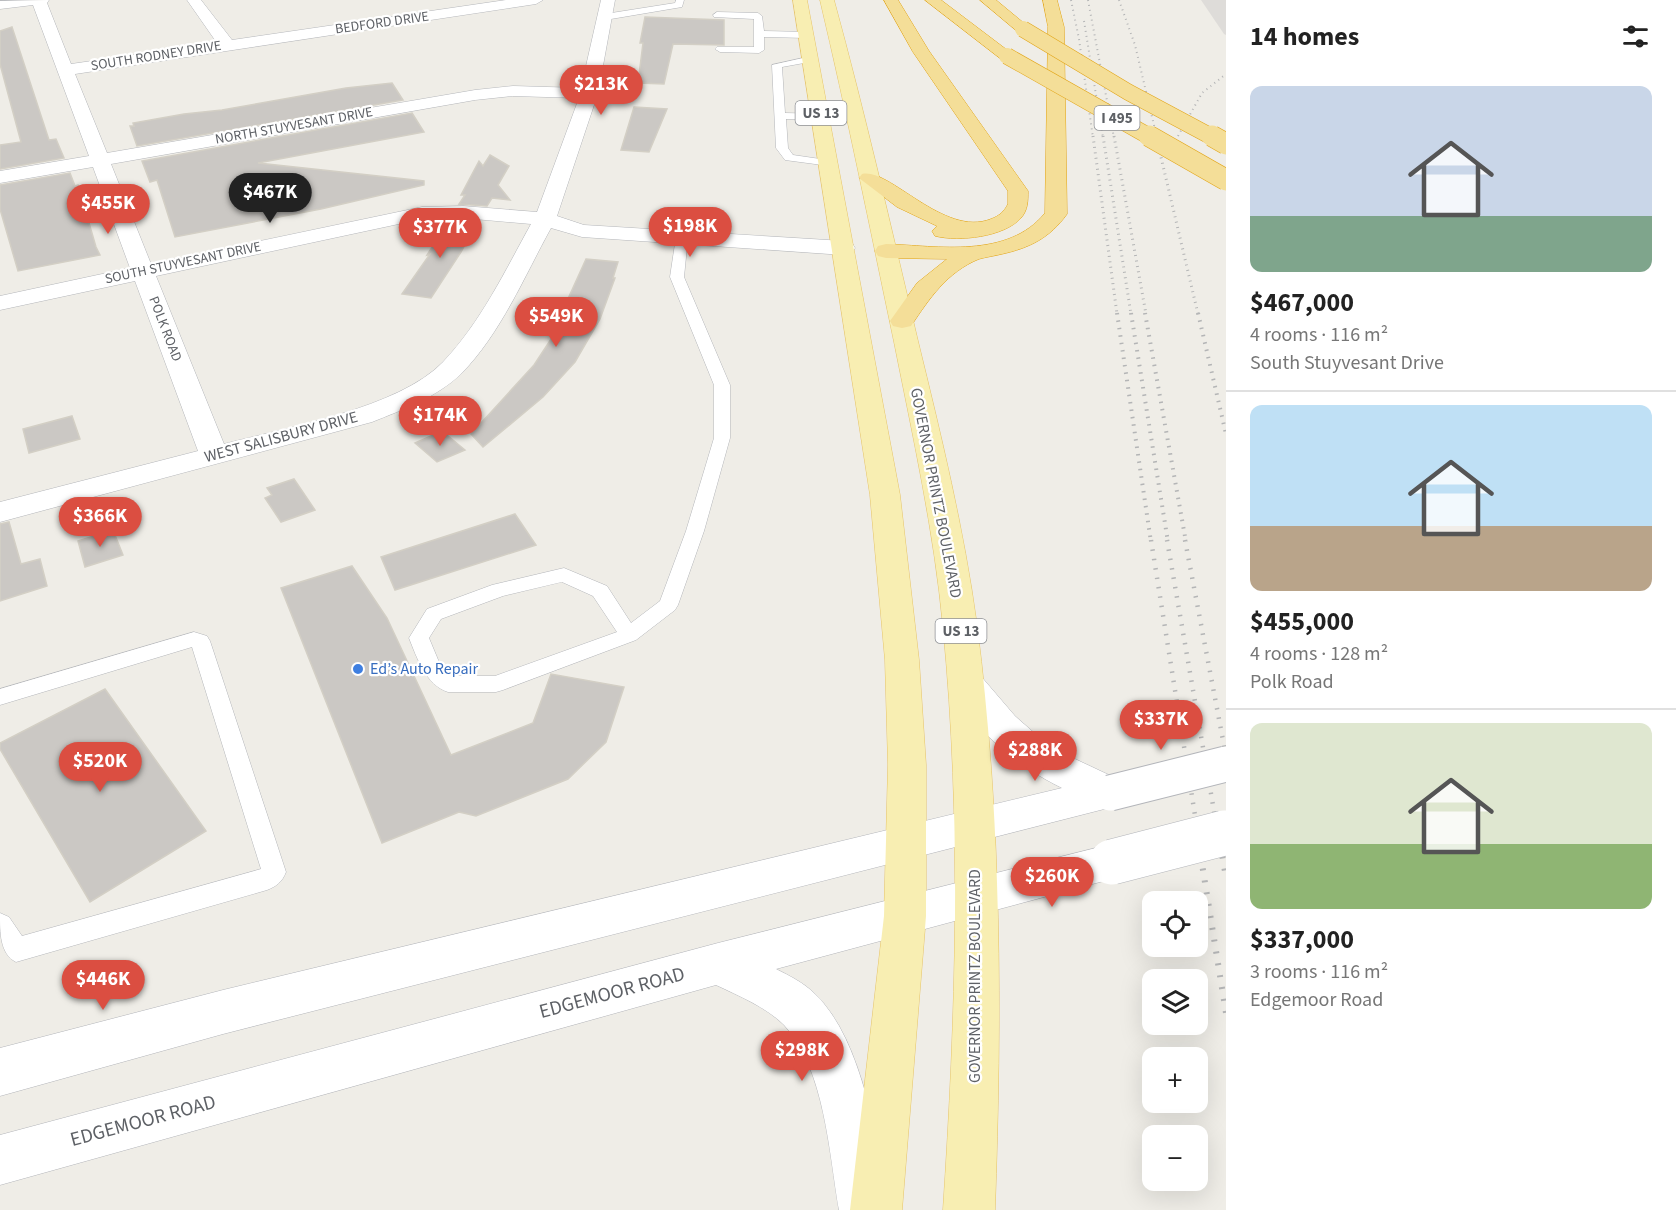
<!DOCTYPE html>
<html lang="en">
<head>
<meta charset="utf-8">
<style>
  body { margin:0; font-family:"Source Sans 3",sans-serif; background:#f6f6f6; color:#222; height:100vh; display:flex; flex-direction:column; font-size:22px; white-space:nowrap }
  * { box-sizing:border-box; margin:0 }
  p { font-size:20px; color:#767676 }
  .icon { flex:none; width:33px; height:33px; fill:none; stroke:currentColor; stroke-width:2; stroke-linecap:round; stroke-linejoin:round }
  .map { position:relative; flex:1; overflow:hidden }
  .drawer { display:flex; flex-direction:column; background:#fff; width:450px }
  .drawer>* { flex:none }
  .buttons { position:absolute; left:1142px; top:891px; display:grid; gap:12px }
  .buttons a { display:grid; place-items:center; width:66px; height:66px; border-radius:12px; background:#fff; box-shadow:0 6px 24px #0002; font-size:30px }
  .price { position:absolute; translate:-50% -51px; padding:0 14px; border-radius:21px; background:#db4e41; color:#fff; font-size:20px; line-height:39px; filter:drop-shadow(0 2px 3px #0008) }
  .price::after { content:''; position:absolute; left:50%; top:36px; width:18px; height:14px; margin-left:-9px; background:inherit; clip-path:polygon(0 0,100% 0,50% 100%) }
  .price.current { background:#222; color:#fff }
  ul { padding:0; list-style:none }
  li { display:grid; align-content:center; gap:12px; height:318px; padding:0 24px }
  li+li { border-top:2px solid #e0e0e0 }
  li span { display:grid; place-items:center; height:186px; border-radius:12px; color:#555 }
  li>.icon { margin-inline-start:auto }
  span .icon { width:108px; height:108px; fill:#fffc; stroke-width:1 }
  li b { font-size:26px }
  h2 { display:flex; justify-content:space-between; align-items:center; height:72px; padding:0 24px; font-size:26px }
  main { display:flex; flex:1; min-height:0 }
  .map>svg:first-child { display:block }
</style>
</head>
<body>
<main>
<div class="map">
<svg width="1226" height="1210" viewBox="0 0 1226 1210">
  <rect width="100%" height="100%" fill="#efede7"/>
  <path fill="#dedcd9" d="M 1201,0 L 1226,0 L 1226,35 L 1224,34 Z"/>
  <g fill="#cbc8c4" stroke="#d3cfc5" stroke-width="1.5">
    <path d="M 645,17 L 724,20 L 724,45 L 673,44 L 664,84 L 638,83 L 643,43 L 640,43 Z"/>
    <path d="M 12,27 L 49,140 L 56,139 L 64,158 L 0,169 L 0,145 L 21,142 L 0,64 L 0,31 Z"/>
    <path d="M 392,83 L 403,100 L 137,146 L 130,126 L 134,126 L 133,123 L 184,114 L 222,110 L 346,88 Z"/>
    <path d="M 634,107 L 667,109 L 649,152 L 621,150 Z"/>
    <path d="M 412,113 L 424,132 L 258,163 L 424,181 L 424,185 L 321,209 L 175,237 L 157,180 L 150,182 L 142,161 Z"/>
    <path d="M 490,155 L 509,166 L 498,185 L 510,200 L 492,198 L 487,206 L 459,204 L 465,195 L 461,195 L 479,161 L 483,166 Z"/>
    <path d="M 70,173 L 75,186 L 78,185 L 96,247 L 100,255 L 18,271 L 0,209 L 0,185 Z"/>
    <path d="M 449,221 L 477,222 L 461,252 L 431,298 L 402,294 L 430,254 L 427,255 Z"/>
    <path d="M 586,259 L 618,262 L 613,278 L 615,278 L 600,319 L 575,362 L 543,397 L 483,447 L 471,434 L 534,365 L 561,324 L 557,323 Z"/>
    <path d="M 72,416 L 80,439 L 29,453 L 23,429 Z"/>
    <path d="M 442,431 L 465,450 L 437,462 L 415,443 Z"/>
    <path d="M 294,479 L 315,510 L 281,522 L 265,498 L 272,495 L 267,488 Z"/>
    <path d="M 515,514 L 536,545 L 395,590 L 381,557 Z"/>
    <path d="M 9,522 L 21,564 L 40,559 L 47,586 L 0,601 L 0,524 Z"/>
    <path d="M 113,530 L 123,555 L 85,567 L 78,541 Z"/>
    <path d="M 352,566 L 387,618 L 451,755 L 533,723 L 551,674 L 624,687 L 606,742 L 568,779 L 476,816 L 459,812 L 382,843 L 281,588 Z"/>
    <path d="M 105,689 L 206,831 L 90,902 L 0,749 L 0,743 Z"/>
  </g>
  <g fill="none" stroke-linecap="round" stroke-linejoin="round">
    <defs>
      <g id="lane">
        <path d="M 676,0 L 684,0 L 682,7 L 605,20 L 601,17 L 605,14 L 675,3 Z"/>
        <path d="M 717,12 L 758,13 L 762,16 L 764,31 L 808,32 L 813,35 L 808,38 L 764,37 L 764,50 L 759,53 L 720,52 L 715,49 L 717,47 L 754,47 L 754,19 L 714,17 L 713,15 Z"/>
        <path d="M 812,56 L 815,57 L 815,61 L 782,67 L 785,113 L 822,114 L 827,117 L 822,120 L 786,119 L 788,148 L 793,155 L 834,161 L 836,163 L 830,166 L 785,160 L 776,148 L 772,65 Z"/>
        <path d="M 682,233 L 688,237 L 684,277 L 730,385 L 730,438 L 704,531 L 678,605 L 675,610 L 636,640 L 503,690 L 496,692 L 448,692 C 426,685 417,658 409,638 L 427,609 L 492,585 L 564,568 L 607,586 L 631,623 L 660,601 L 686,531 L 714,438 L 714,385 L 670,277 L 676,237 ZM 562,582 L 593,596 L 617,632 L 495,676 L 453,676 L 439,662 L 429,638 L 441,619 L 503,596 Z"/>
        <path d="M 194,632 L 207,636 L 210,641 L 286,872 C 282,882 277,886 267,890 L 16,962 C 0,954 0,933 0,913 L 9,917 L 22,936 L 261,869 L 192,647 L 0,705 L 0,689 Z"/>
      </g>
      <path id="street" d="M 49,0 L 47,3 L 71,64 L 217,43 L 187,0 L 201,0 L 232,40 L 506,0 L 543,0 L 536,4 L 75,74 L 107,153 L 475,90 L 513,86 L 581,88 L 601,0 L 615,0 L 598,93 L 557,216 L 584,225 L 844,241 L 852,243 L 855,248 L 852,253 L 844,255 L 582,237 L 551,228 C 524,277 501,333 461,374 C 437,397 402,410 372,422 L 0,522 L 0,502 L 198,451 L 135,281 L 0,310 L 0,296 L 130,268 L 93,167 L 0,183 L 0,171 L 89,156 L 33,5 L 0,9 L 0,1 ZM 513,96 L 579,98 L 537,212 L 463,206 L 422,207 L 151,264 L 111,164 L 475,100 ZM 463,218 L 531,224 C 505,271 481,322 443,362 C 399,408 285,428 224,444 L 156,276 L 422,219 Z"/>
      <g id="secondary">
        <path d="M 966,670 L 979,674 L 1015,716 L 1040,738 L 1075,759 L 1124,782 L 1129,793 L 1124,804 L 223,1034 L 0,1096 L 0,1048 L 223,990 L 1062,788 C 1015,765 974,730 948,683 L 953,674 Z"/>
        <path d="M 1112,844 L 1126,849 L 1132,862 L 1126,875 L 776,969 C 790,976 804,983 815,994 C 864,1041 877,1146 891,1210 L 839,1210 C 829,1153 825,1069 784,1025 C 766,1007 739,996 716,985 L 0,1185 L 0,1135 L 718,943 Z"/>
      </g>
      <g id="primary">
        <path d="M 793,0 L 807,0 L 900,495 L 919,660 L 926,765 L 926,916 L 902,1210 L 850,1210 L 884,916 L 888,765 L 885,660 L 870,495 Z"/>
        <path d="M 820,0 L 834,0 C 865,113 891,227 918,341 C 941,435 964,529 977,625 C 1002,819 1002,1015 995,1210 L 943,1210 C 956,1016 962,821 943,627 C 934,531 913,437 894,342 C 870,228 847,114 820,0 Z"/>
      </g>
      <g id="highway">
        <path d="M 884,0 L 898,0 L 929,51 L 1028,191 C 1028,201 1028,210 1021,218 C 1004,237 959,242 935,236 L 932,231 L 937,226 L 897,207 L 859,178 L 862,174 C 889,167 944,238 991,219 C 999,216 1004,212 1008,204 L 1008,191 L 913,52 Z"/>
        <path d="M 925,0 L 941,0 L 1015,56 L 1007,61 L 1001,59 Z"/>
        <path d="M 980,0 L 996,0 L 1031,29 L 1023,34 L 1018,32 Z"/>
        <path d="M 1043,0 L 1057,0 L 1064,27 L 1067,214 C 1050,238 1029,248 1002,254 C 994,256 986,257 979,259 C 947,272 929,299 911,326 L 902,328 L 893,326 L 890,321 L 917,283 L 947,259 L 886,258 L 878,256 L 875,251 L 878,246 L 886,244 C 938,246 1008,259 1045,213 L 1048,27 Z"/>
      </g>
    </defs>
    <use href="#lane" stroke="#b4b6ba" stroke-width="1"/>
    <use href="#street" stroke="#b4b6ba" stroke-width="1"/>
    <use href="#secondary" stroke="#b3b5ba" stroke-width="1"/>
    <use href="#primary" stroke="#e6c469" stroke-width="1"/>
    <use href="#highway" stroke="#e2a414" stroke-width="1"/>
    <use href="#lane" fill="#fff" fill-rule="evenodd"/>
    <use href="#street" fill="#fff" fill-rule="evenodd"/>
    <use href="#secondary" fill="#fff" fill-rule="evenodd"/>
    <use href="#primary" fill="#f8eeb2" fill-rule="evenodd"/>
    <use href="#highway" fill="#f4de98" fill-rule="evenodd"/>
    <g stroke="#b4b5b6" stroke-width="2" stroke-dasharray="1 4" stroke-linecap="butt">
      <path d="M 1071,0 L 1079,39 L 1093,138"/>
      <path d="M 1088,0 L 1114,138"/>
      <path d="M 1119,0 L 1135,45 L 1157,138"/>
      <path d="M 1084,21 L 1103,138"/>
      <path d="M 1178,136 L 1202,93 L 1226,74"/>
    </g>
    <g stroke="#b4b5b6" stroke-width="3" stroke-dasharray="1 4.5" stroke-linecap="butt">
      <path d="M 1093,136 L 1117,314"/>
      <path d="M 1103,136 L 1131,314"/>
      <path d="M 1114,136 L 1146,314"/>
      <path d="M 1156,136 L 1198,314"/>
    </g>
    <g stroke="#b4b5b6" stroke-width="4" stroke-dasharray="1.5 6" stroke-linecap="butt">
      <path d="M 1117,313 L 1151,542"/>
      <path d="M 1131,313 L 1168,542"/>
      <path d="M 1145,313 L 1186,542"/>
      <path d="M 1198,313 L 1226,434"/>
    </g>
    <g stroke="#b4b5b6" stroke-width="4.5" stroke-dasharray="1.5 8" stroke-linecap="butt">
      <path d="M 1151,540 L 1198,834"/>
      <path d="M 1167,540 L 1218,834"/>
      <path d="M 1185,540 L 1226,756"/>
    </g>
    <g stroke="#b4b5b6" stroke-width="6" stroke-dasharray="2 10" stroke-linecap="butt">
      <path d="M 1197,833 L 1226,1013"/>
      <path d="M 1218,833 L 1226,877"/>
    </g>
    <defs>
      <g id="secondary-bridge-far1">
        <path d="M 1110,793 L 1226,764"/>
        <path d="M 1218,834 L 1226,832"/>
      </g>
      <path id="secondary-bridge" d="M 1112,862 L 1224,833"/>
      <g id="highway-bridge-far1">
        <path d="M 1023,29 L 1128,92 L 1214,138"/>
        <path d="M 1007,56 L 1152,138"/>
      </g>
      <g id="highway-bridge">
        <path d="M 1149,136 L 1226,180"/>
        <path d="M 1212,136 L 1226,144"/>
      </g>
    </defs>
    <use href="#secondary-bridge-far1" stroke="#b3b5ba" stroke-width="37" stroke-linecap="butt"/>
    <use href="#secondary-bridge" stroke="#b3b5ba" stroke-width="46" stroke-linecap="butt"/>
    <use href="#highway-bridge-far1" stroke="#e2a414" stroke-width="17" stroke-linecap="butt"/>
    <use href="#highway-bridge" stroke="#e2a414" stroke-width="22" stroke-linecap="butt"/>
    <use href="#secondary-bridge-far1" stroke="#fff" stroke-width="35"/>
    <use href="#secondary-bridge" stroke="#fff" stroke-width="45"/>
    <use href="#highway-bridge-far1" stroke="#f4de98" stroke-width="16"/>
    <use href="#highway-bridge" stroke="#f4de98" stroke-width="21"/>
  </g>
  <circle fill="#3f7fe0" stroke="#fff" stroke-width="2" cx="358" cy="669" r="6"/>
  <g text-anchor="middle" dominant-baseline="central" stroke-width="4.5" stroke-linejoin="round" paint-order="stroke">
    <g font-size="14" fill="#5e6166" stroke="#fff">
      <text transform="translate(382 23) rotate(-8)">BEDFORD DRIVE</text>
      <text transform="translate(156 56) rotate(-9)">SOUTH RODNEY DRIVE</text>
      <text transform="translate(294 126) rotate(-10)">NORTH STUYVESANT DRIVE</text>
      <text transform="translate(183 263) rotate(-12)">SOUTH STUYVESANT DRIVE</text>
      <text transform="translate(165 329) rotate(69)">POLK ROAD</text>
    </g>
    <g fill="#fff" stroke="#8e9094" stroke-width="1.5">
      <rect x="795.5" y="101" width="51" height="24" rx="4.5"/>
      <rect x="1094.5" y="106" width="45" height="24" rx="4.5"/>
      <rect x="935.5" y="619" width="51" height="24" rx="4.5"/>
    </g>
    <g font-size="15" font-weight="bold" fill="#5e6166">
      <text x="821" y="113">US 13</text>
      <text x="1117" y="118">I 495</text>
      <text x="961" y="631">US 13</text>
    </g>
    <g font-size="16" fill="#5e6166" stroke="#fff">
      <text transform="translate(281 437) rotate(-15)">WEST SALISBURY DRIVE</text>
      <text transform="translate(936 493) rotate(79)">GOVERNOR PRINTZ BOULEVARD</text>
      <text transform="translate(975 976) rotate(-90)">GOVERNOR PRINTZ BOULEVARD</text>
    </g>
    <g font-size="16" fill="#366cbe" stroke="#fff" text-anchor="start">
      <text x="370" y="669">Ed’s Auto Repair</text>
    </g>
    <g font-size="20" fill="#5e6166" stroke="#fff">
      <text transform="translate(612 993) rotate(-15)">EDGEMOOR ROAD</text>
      <text transform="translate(143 1121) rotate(-15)">EDGEMOOR ROAD</text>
    </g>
  </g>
</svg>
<div class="buttons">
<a><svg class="icon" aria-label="locate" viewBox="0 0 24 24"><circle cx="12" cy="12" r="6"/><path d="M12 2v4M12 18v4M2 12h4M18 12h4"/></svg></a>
<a><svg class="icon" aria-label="layers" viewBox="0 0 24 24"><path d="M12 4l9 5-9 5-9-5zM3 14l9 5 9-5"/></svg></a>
<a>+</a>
<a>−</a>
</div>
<b class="price" style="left:601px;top:116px">$213K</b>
<b class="price current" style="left:270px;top:224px">$467K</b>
<b class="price" style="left:108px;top:235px">$455K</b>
<b class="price" style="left:690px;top:258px">$198K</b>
<b class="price" style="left:440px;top:259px">$377K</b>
<b class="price" style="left:556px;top:348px">$549K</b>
<b class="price" style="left:440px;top:447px">$174K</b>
<b class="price" style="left:100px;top:548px">$366K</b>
<b class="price" style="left:1161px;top:751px">$337K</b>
<b class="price" style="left:1035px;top:782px">$288K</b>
<b class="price" style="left:100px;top:793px">$520K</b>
<b class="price" style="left:1052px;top:908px">$260K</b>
<b class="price" style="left:103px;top:1011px">$446K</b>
<b class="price" style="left:802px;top:1082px">$298K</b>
</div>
<section class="drawer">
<h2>14 homes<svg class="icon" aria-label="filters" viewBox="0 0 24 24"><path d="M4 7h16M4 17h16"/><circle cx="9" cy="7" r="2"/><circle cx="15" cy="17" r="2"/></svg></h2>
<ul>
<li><span style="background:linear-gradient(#c9d6e8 70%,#7fa58c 0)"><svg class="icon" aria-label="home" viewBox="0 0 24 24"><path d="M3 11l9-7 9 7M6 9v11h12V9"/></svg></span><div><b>$467,000</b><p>4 rooms · 116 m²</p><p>South Stuyvesant Drive</p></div></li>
<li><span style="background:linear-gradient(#bfe0f5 65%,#b9a48a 0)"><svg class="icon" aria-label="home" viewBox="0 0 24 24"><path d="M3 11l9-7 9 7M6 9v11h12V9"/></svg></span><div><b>$455,000</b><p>4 rooms · 128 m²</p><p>Polk Road</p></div></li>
<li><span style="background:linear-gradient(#dfe7d0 65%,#8fb573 0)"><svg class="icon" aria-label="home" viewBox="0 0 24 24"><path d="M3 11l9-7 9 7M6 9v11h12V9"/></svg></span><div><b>$337,000</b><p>3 rooms · 116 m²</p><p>Edgemoor Road</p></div></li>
</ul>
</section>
</main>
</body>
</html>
